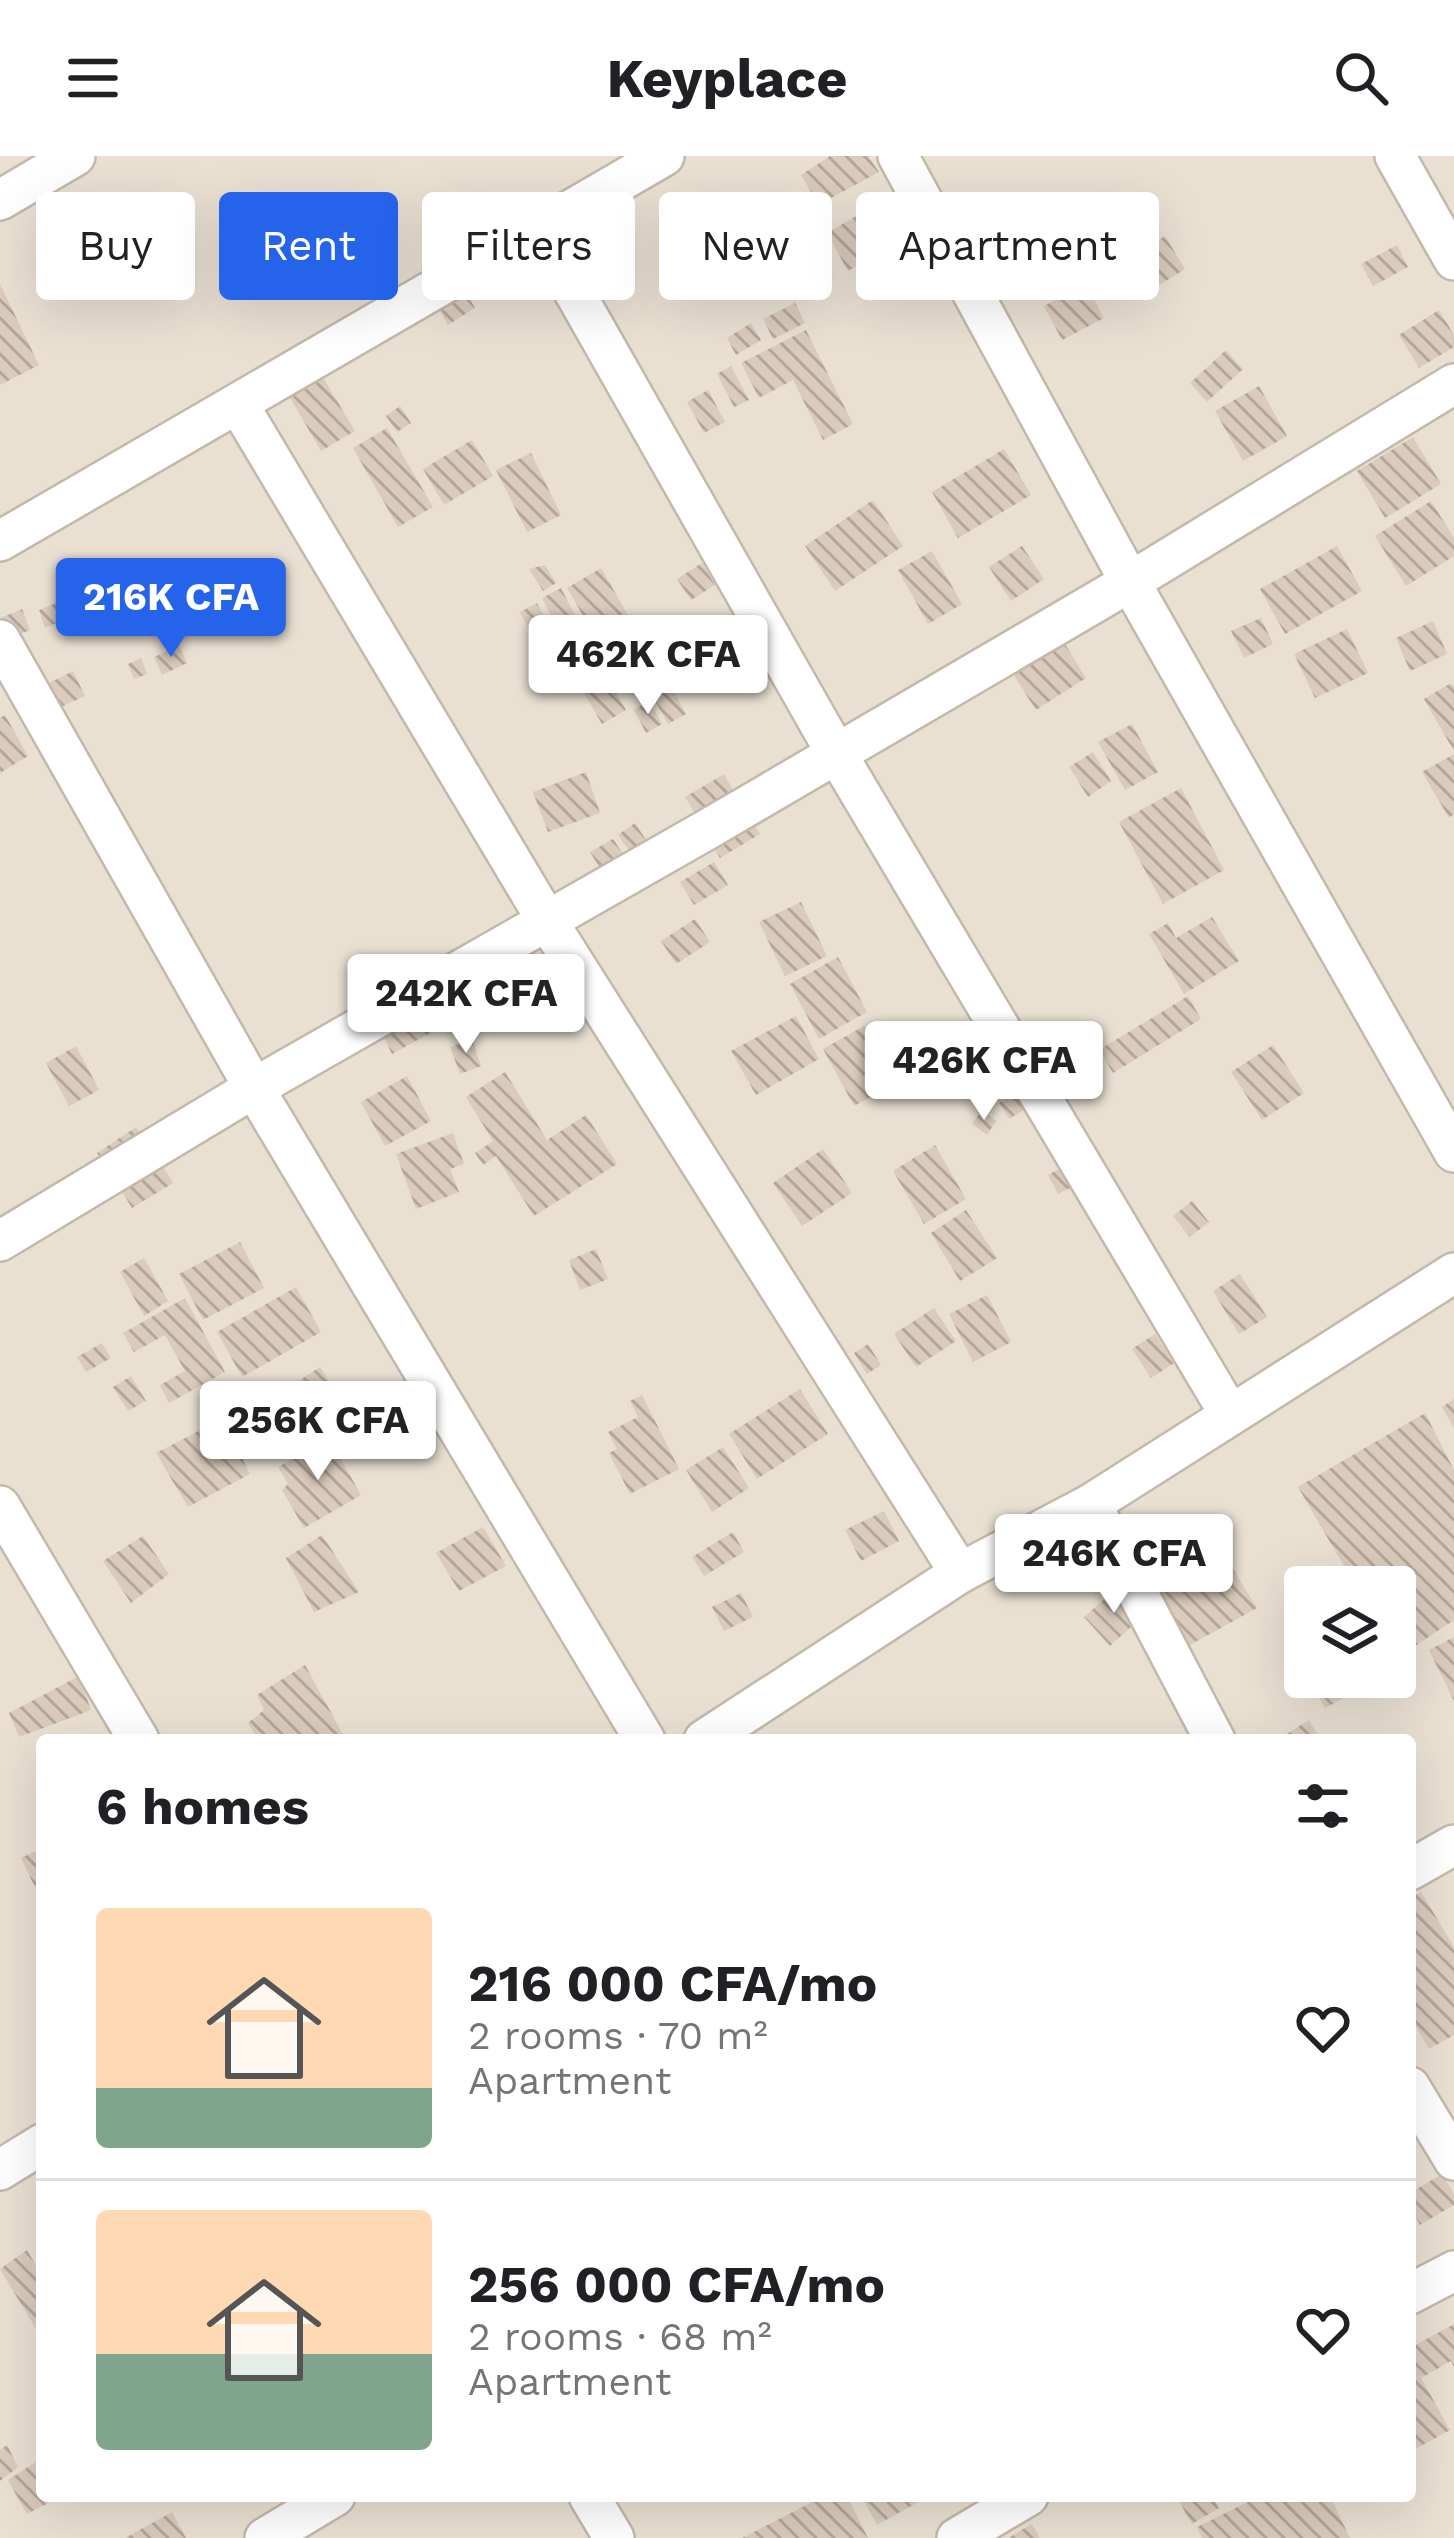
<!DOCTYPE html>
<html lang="en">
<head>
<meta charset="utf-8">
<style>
  body { margin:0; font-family:"Work Sans",sans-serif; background:#f2f2f2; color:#202124; height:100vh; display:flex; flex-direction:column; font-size:45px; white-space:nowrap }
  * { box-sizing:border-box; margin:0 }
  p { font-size:39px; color:#757577 }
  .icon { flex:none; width:66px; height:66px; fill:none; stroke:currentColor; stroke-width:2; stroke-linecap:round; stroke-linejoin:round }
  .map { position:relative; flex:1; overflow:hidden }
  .side { position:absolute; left:36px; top:1578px; width:1380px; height:768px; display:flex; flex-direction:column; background:#fff; border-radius:12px; box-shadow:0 12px 48px #0002 }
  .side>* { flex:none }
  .guide { position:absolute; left:36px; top:36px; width:1383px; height:108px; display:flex; gap:24px }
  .buttons { position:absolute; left:1284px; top:1410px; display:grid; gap:24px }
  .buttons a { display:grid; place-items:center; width:132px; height:132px; border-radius:12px; background:#fff; box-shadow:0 12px 48px #0002; font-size:60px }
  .price { position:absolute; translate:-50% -102px; padding:0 27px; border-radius:12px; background:#fff; color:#222; font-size:39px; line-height:78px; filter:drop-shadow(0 3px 6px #0008) }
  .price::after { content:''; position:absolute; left:50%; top:72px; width:36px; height:27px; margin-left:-18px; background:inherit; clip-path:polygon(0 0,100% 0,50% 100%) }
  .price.on { background:#2563eb; color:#fff }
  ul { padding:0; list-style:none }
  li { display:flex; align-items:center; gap:36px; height:300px; padding:0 60px }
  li+li { border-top:3px solid #e0e0e0 }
  li span { display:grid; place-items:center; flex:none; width:336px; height:240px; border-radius:12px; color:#555 }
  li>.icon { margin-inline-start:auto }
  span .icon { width:144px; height:144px; fill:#fffc; stroke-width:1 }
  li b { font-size:51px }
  h2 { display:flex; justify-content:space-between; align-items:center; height:144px; padding:0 60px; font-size:51px }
  .chip { padding:0 42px; border-radius:12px; background:#fff; box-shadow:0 12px 48px #0002; font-size:42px; line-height:108px }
  .chip.on { background:#2563eb; color:#fff }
  header { display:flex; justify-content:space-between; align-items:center; height:156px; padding:0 60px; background:#fff; font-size:54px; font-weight:700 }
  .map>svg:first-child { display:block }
</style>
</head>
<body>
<header><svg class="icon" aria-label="menu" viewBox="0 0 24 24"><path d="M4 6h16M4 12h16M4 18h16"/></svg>Keyplace<svg class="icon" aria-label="search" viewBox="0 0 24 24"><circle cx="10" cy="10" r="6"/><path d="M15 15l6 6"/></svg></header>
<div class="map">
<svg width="1454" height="2382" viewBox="0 0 1454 2382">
  <defs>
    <pattern id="building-back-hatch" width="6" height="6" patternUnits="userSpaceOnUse" patternTransform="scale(3)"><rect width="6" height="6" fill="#dacbbc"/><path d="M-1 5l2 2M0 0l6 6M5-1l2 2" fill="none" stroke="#b3a699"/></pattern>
  </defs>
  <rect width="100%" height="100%" fill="#f4eee5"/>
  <path fill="#e9e0d2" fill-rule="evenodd" d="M 0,0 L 1454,0 L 1454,2382 L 0,2382 ZM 1305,1431 L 1395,1431 L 1395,1521 L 1305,1521 ZM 42,1584 L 1410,1584 L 1410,2340 L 42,2340 Z"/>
  <g fill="url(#building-back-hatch)">
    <path d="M 830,0 L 868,0 L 879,16 L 818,49 L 801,19 Z"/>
    <path d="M 896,55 L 910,79 L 848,115 L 827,77 L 863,56 Z"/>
    <path d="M 1165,80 L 1185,113 L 1153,133 L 1133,100 Z"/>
    <path d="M 1397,89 L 1408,111 L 1373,130 L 1361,108 Z"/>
    <path d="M 460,126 L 475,152 L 448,169 L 433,142 Z"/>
    <path d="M 0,128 L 39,209 L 0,229 Z"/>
    <path d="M 1086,128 L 1104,162 L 1062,184 L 1044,150 Z"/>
    <path d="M 795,147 L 805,167 L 773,183 L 763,163 Z"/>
    <path d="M 1439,154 L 1454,179 L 1454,191 L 1419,212 L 1399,179 Z"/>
    <path d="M 751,167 L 761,184 L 736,199 L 727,182 Z"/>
    <path d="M 806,174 L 853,268 L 823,284 L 793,224 L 759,242 L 741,207 Z"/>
    <path d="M 1226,194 L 1243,213 L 1207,246 L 1190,227 Z"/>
    <path d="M 731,210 L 749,244 L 734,251 L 717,218 Z"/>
    <path d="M 318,213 L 355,275 L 321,295 L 285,233 Z"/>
    <path d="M 1259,230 L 1287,280 L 1243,305 L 1215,255 Z"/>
    <path d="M 708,234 L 725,266 L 704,277 L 687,246 Z"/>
    <path d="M 400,250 L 411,267 L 397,276 L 386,260 Z"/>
    <path d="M 387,272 L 433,351 L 398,371 L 353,292 Z"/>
    <path d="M 1413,281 L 1441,328 L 1385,362 L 1357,315 Z"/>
    <path d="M 472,284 L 493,320 L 444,349 L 423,313 Z"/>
    <path d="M 1004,293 L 1031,339 L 958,382 L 932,336 Z"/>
    <path d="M 531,297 L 561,359 L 527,376 L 496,314 Z"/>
    <path d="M 873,344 L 903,390 L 835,435 L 805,390 Z"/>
    <path d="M 1431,345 L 1454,382 L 1454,400 L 1406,430 L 1375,380 Z"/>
    <path d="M 1022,390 L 1044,423 L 1011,445 L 989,411 Z"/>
    <path d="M 1337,390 L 1362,435 L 1285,478 L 1260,433 Z"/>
    <path d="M 932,395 L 962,448 L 928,468 L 898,414 Z"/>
    <path d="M 702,407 L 715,429 L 691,444 L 677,423 Z"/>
    <path d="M 545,409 L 556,427 L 543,435 L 529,413 Z"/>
    <path d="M 155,410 L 165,428 L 135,447 L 124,429 Z"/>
    <path d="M 601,412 L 636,473 L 602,493 L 567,432 Z"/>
    <path d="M 561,432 L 593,495 L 574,505 L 542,442 Z"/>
    <path d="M 64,444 L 71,461 L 45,472 L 39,454 Z"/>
    <path d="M 537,447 L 569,509 L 552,518 L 520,456 Z"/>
    <path d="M 22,453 L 30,474 L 14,480 L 1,462 Z"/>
    <path d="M 1261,462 L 1273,488 L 1244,502 L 1231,475 Z"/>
    <path d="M 1050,464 L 1086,522 L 1036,554 L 999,496 Z"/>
    <path d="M 1433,465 L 1447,498 L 1410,515 L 1396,482 Z"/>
    <path d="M 1347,473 L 1368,517 L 1315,542 L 1294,498 Z"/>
    <path d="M 179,489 L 187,507 L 162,519 L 154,501 Z"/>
    <path d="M 141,502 L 147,518 L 134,523 L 128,508 Z"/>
    <path d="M 596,502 L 626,554 L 602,568 L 572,516 Z"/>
    <path d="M 73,515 L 85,540 L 54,554 L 43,530 Z"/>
    <path d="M 1451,527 L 1454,531 L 1454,595 L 1424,543 Z"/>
    <path d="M 671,531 L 686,558 L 668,568 L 653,541 Z"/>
    <path d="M 649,545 L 662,568 L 646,577 L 634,554 Z"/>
    <path d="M 5,559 L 28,600 L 0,617 L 0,562 Z"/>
    <path d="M 1132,568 L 1158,616 L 1125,634 L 1098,586 Z"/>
    <path d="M 1093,596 L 1111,625 L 1088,641 L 1069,611 Z"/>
    <path d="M 1454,598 L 1454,658 L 1449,662 L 1422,616 Z"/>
    <path d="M 586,616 L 600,657 L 548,676 L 533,636 Z"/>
    <path d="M 724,618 L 740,646 L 702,669 L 685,641 Z"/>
    <path d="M 1181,632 L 1224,714 L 1163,748 L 1119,666 Z"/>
    <path d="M 747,657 L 760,678 L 720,702 L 708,682 Z"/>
    <path d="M 635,667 L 646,684 L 630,696 L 618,679 Z"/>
    <path d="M 613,683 L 623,698 L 604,719 L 590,696 Z"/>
    <path d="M 714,706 L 728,729 L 694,749 L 680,726 Z"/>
    <path d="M 801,746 L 827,800 L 785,820 L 759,766 Z"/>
    <path d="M 1212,761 L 1239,805 L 1184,838 L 1149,778 L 1168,767 L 1176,782 Z"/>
    <path d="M 695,763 L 710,786 L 676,808 L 661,785 Z"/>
    <path d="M 432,799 L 446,813 L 367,861 L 357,845 Z"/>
    <path d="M 838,801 L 867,856 L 819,883 L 790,828 Z"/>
    <path d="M 1188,840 L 1201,863 L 1113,917 L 1099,894 Z"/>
    <path d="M 420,845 L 434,875 L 392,898 L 378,870 Z"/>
    <path d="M 796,860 L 819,903 L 756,939 L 731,895 Z"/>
    <path d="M 864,870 L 895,928 L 854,950 L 823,893 Z"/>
    <path d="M 472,883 L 481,910 L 460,918 L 450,891 Z"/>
    <path d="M 1273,889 L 1304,937 L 1262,964 L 1231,916 Z"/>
    <path d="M 76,890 L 99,934 L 69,950 L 46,907 Z"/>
    <path d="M 505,916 L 547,984 L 586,959 L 617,1008 L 534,1060 L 496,1000 L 483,1009 L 475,997 L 493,985 L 466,941 Z"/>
    <path d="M 407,920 L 431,965 L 385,990 L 361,946 Z"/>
    <path d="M 1022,933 L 1032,949 L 1009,963 L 999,947 Z"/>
    <path d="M 982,954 L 996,965 L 987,979 L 972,968 Z"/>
    <path d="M 136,971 L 148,990 L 109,1015 L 97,997 Z"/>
    <path d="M 453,977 L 464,1008 L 450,1013 L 459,1036 L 416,1053 L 396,998 Z"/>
    <path d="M 935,989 L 966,1043 L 924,1068 L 893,1015 Z"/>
    <path d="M 823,993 L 852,1037 L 802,1070 L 773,1027 Z"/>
    <path d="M 156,999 L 173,1027 L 132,1052 L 115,1024 Z"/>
    <path d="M 1068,1008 L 1078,1028 L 1058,1038 L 1048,1019 Z"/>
    <path d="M 1192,1045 L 1209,1066 L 1190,1081 L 1173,1060 Z"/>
    <path d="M 966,1054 L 997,1102 L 960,1125 L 931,1077 Z"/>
    <path d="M 240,1086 L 264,1132 L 203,1164 L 179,1118 Z"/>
    <path d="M 596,1093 L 608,1123 L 580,1134 L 569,1104 Z"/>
    <path d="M 144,1102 L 168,1145 L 144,1160 L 120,1116 Z"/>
    <path d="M 1240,1118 L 1267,1161 L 1239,1178 L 1213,1135 Z"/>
    <path d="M 296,1131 L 321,1176 L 242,1221 L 217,1176 Z"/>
    <path d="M 987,1139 L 1011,1186 L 973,1206 L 949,1158 Z"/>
    <path d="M 185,1142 L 225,1216 L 169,1247 L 160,1229 L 185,1215 L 165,1179 L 134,1196 L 123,1177 Z"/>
    <path d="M 934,1152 L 956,1185 L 916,1211 L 894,1178 Z"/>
    <path d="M 1155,1178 L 1174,1207 L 1151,1222 L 1132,1193 Z"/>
    <path d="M 102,1187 L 111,1202 L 86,1216 L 77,1201 Z"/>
    <path d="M 868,1188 L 881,1209 L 867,1218 L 854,1197 Z"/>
    <path d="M 320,1211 L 344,1248 L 295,1280 L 272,1242 Z"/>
    <path d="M 131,1220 L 146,1245 L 128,1255 L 113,1231 Z"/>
    <path d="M 800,1233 L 828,1278 L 757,1323 L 729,1278 Z"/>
    <path d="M 642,1239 L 679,1313 L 630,1338 L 609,1297 L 617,1293 L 608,1276 L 638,1261 L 630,1245 Z"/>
    <path d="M 1454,1243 L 1454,1272 L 1442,1251 Z"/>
    <path d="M 1425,1257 L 1454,1314 L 1454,1464 L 1397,1502 L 1395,1431 L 1356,1431 L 1298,1331 Z"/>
    <path d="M 222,1263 L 250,1318 L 188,1351 L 156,1297 Z"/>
    <path d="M 329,1282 L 361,1339 L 304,1372 L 282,1334 L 288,1328 L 278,1311 Z"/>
    <path d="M 723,1291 L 749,1332 L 712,1356 L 686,1314 Z"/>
    <path d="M 884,1355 L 899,1385 L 861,1405 L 845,1374 Z"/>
    <path d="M 483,1371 L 506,1410 L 459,1435 L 436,1397 Z"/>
    <path d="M 733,1376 L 744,1396 L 704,1420 L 692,1401 Z"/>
    <path d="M 322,1379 L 359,1436 L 314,1456 L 286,1402 Z"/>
    <path d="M 143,1380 L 169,1418 L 131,1447 L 103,1405 Z"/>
    <path d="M 1215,1384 L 1257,1452 L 1179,1495 L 1141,1422 Z"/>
    <path d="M 1119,1430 L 1144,1459 L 1110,1490 L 1084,1461 Z"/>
    <path d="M 741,1437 L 753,1461 L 724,1475 L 712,1451 Z"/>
    <path d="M 1454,1481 L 1454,1545 L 1429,1494 Z"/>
    <path d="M 305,1509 L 346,1584 L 258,1584 L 248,1567 L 264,1554 L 257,1539 Z"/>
    <path d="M 79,1520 L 91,1554 L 19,1581 L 9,1557 Z"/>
    <path d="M 1308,1521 L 1382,1521 L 1325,1552 Z"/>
    <path d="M 1309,1564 L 1321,1584 L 1277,1584 Z"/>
    <path d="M 42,1692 L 42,1746 L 21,1702 Z"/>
    <path d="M 1421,1736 L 1454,1791 L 1454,1879 L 1429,1893 L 1410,1860 L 1410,1742 Z"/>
    <path d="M 1442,2018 L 1454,2038 L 1454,2049 L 1420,2069 L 1410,2052 L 1410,2037 Z"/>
    <path d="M 27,2094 L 42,2120 L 42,2183 L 0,2113 Z"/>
    <path d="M 1454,2168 L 1454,2211 L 1451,2205 L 1421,2222 L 1450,2274 L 1410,2296 L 1410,2192 Z"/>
    <path d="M 7,2289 L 18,2311 L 0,2325 L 0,2294 Z"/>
    <path d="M 42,2302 L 42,2340 L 62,2340 L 27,2358 L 8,2324 Z"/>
    <path d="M 824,2340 L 847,2340 L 868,2382 L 742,2382 Z"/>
    <path d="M 861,2340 L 887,2343 L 929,2340 L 877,2369 Z"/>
    <path d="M 1176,2340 L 1212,2340 L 1219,2352 L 1192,2368 Z"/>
    <path d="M 1260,2340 L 1330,2340 L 1350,2382 L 1202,2382 L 1197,2371 Z"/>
    <path d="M 172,2356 L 186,2382 L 125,2382 Z"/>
    <path d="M 1032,2368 L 1040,2382 L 1008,2382 Z"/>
  </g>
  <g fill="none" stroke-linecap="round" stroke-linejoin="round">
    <defs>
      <g id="minor">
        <path d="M 898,0 L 1130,426 L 1454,996"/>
        <path d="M 1395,0 L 1454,104"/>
        <path d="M 0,44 L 75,0"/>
        <path d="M 539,74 L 835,595 L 1229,1257"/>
        <path d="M 238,248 L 546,763 L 960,1417"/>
        <path d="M 0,385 L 664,0"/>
        <path d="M 0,484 L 254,932 L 645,1584"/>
        <path d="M 0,1085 L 254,932 L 708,673 L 1130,426 L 1454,228"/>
        <path d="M 1091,1348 L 1215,1584"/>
        <path d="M 0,1350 L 139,1584"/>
        <path d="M 704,1584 L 960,1417 L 1091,1348 L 1454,1117"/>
        <path d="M 1410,1714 L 1454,1689"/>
        <path d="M 1410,1931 L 1454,2004"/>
        <path d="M 0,2014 L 42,1988"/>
        <path d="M 1410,2138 L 1454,2115"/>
        <path d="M 589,2340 L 614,2382"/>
        <path d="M 265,2382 L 335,2340"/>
        <path d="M 957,2382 L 1028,2340"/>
      </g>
    </defs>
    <use href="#minor" stroke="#c4b8a9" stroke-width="44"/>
    <use href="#minor" stroke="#fff" stroke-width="39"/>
  </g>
</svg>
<div class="buttons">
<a><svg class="icon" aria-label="layers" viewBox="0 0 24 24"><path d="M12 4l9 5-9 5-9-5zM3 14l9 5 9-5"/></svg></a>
</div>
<b class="price on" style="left:171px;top:504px">216K CFA</b>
<b class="price" style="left:648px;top:561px">462K CFA</b>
<b class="price" style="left:466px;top:900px">242K CFA</b>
<b class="price" style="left:984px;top:967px">426K CFA</b>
<b class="price" style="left:318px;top:1327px">256K CFA</b>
<b class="price" style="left:1114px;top:1460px">246K CFA</b>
<div class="guide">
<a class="chip">Buy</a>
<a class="chip on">Rent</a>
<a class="chip">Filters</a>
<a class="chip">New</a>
<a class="chip">Apartment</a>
</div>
<section class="side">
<h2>6 homes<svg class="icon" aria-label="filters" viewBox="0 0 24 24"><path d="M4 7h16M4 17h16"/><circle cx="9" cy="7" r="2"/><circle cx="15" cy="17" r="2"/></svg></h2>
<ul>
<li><span style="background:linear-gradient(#ffd9b3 75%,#7fa58c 0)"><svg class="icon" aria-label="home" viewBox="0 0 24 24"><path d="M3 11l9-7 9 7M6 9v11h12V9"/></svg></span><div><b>216 000 CFA/mo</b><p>2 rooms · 70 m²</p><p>Apartment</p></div><svg class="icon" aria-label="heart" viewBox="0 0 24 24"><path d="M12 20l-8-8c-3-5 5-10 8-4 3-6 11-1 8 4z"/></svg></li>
<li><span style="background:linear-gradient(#ffd9b3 60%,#7fa58c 0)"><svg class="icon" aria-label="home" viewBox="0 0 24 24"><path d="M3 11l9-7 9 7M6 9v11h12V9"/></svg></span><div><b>256 000 CFA/mo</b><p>2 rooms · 68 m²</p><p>Apartment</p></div><svg class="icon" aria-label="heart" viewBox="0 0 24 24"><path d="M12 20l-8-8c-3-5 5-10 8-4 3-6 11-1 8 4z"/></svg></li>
</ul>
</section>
</div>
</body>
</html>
